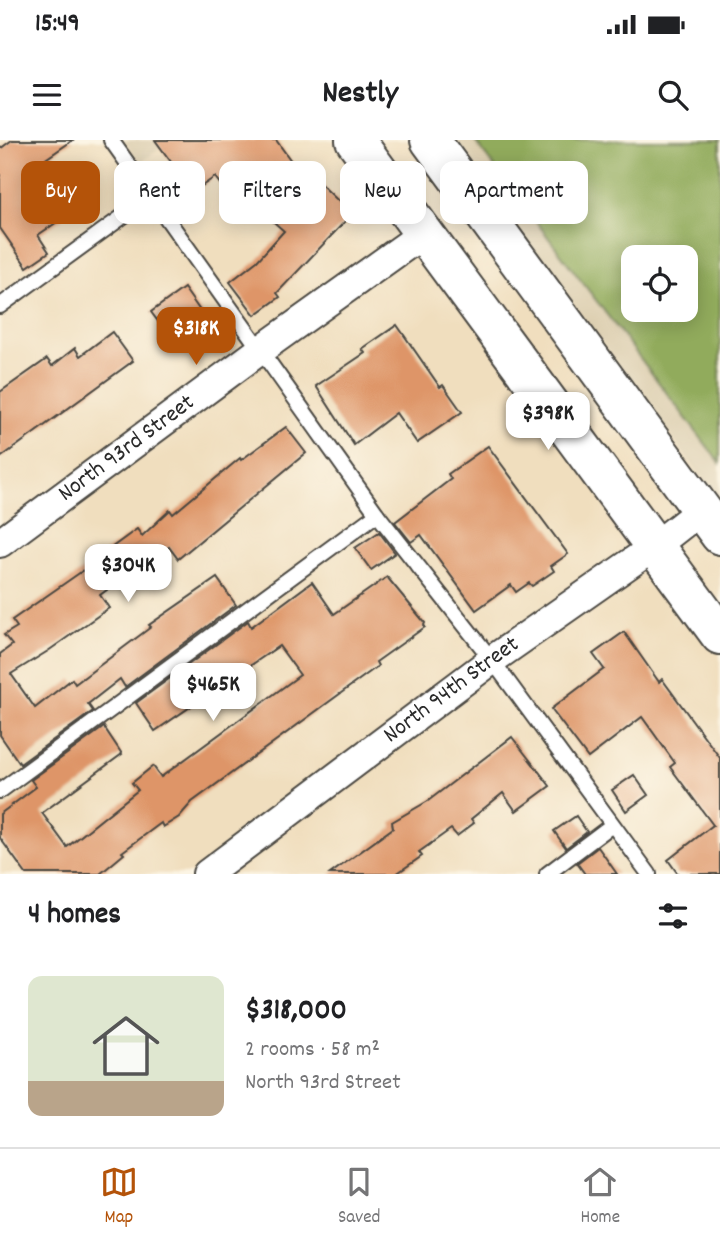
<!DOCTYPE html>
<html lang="en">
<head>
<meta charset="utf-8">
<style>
  body { margin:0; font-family:Dekko,sans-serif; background:#f2f2f2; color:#202124; height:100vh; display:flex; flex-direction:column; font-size:26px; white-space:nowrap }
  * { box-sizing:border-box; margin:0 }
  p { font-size:23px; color:#757577 }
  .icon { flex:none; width:38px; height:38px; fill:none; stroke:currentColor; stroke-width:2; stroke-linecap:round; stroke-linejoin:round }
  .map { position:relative; height:734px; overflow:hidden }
  .side { display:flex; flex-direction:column; background:#fff; flex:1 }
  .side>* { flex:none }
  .banner { position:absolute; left:21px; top:21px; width:679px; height:63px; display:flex; gap:14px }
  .buttons { position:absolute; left:621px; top:105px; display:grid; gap:14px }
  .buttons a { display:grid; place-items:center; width:77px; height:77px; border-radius:14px; background:#fff; box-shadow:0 4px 18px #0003; font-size:35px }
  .price { position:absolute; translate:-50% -60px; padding:0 16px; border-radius:14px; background:#fff; color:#222; font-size:23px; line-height:46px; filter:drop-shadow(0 2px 4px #0008) }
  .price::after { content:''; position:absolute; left:50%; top:42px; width:21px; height:16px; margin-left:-10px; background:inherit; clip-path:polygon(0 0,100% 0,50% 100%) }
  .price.active { background:#b45309; color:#fff }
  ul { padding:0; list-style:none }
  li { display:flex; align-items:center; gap:21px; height:175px; padding:0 28px }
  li+li { border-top:2px solid #e0e0e0 }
  li span { display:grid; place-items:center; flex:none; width:196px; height:140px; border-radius:14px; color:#555 }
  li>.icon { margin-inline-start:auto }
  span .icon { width:84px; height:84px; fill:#fffc; stroke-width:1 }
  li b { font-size:30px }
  h2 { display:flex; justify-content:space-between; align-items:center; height:84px; padding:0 28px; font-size:30px }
  .tag { padding:0 24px; border-radius:14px; background:#fff; box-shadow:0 4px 18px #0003; font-size:24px; line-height:63px }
  .tag.active { background:#b45309; color:#fff }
  .status { display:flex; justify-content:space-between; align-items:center; height:49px; padding:0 35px; background:#fff; direction:ltr }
  .status svg { height:19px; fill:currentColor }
  header { display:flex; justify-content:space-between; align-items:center; height:91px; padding:0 28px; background:#fff; font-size:32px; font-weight:800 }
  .tab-bar { display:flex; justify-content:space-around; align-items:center; height:98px; border-top:2px solid #e0e0e0; background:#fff; font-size:19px; color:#757577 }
  .tab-bar a { display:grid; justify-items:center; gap:4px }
  .tab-bar .active { color:#b45309 }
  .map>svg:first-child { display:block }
</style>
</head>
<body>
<div class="status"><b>15:49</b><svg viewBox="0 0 49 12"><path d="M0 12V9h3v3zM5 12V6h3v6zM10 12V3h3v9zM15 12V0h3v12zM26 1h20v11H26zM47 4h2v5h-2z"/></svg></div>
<header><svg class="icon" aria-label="menu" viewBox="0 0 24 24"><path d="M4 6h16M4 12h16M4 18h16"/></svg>Nestly<svg class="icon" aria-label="search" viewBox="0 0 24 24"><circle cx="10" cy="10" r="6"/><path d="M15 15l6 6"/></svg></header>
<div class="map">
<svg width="720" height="734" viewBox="0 0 720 734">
  <rect width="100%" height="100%" fill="#fcf5e5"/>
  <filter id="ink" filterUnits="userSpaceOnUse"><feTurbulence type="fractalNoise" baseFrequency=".0143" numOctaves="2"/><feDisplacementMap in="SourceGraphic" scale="14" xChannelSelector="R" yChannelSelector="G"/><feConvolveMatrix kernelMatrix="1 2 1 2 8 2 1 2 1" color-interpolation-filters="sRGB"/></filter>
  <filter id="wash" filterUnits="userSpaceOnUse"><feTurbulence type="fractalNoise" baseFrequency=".00686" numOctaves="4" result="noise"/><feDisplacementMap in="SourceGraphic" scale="28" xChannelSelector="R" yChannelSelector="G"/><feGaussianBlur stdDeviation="1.57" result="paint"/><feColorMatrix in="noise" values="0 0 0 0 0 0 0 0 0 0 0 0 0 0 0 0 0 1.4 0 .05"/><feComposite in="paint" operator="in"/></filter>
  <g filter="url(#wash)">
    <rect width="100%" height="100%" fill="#f0debe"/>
    <g fill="#ddcfb1" fill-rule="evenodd">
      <path d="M 124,0 L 171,0 L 140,23 Z"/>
      <path d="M 453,0 L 720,0 L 720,363 ZM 634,117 L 686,117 L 686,170 L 634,170 Z"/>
    </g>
    <path fill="#91ab5c" stroke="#5e6b44" stroke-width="2" fill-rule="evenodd" d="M 474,0 L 720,0 L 720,323 ZM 634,117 L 686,117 L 686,170 L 634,170 Z"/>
    <g id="blocks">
      <g fill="#de9567">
        <path d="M 12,0 L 73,0 L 37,25 L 41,30 L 34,35 L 63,78 L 38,95 L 49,112 L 27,127 L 0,88 L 0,9 Z"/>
        <path d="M 155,0 L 276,0 L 294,25 L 308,32 L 352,74 L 277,153 L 280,157 L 255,175 L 230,142 L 257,121 L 284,91 L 248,59 L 237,67 L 215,37 L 193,52 Z"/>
        <path d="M 184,148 L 203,175 L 171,199 L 151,172 Z"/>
        <path d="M 397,185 L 440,247 L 443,245 L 462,272 L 417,303 L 396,273 L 354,305 L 316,246 L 365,213 L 362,209 Z"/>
        <path d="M 112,192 L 133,221 L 0,318 L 0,252 L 47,219 L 52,226 L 75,208 L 80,216 Z"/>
        <path d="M 286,287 L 306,313 L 178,419 L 169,407 L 139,433 L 136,429 L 100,455 L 109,468 L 48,511 L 11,534 L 35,568 L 72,539 L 75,544 L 151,487 L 149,485 L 217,438 L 236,465 L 125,547 L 120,539 L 88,564 L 93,571 L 20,624 L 0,595 L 0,514 L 12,505 L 4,495 L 17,487 L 12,480 L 101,418 L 100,416 L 137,389 L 142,396 L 170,370 L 173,374 L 240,318 L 241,320 Z"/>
        <path d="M 488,306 L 568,414 L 551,426 L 554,431 L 532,446 L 529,443 L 516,452 L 511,445 L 476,470 L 421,395 L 411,402 L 395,382 L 451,339 L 448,334 Z"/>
        <path d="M 379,392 L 395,413 L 371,430 L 355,408 Z"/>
        <path d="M 387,437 L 425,483 L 424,485 L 425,487 L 376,522 L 378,526 L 192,662 L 179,677 L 163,687 L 161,683 L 122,712 L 124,714 L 100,734 L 26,734 L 0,698 L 0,674 L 36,647 L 31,640 L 104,587 L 122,614 L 42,673 L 67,707 L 138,650 L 132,643 L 153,626 L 161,637 L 300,535 L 279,506 L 155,591 L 136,563 L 248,481 L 251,487 L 312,442 L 334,474 Z"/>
        <path d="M 624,492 L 659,542 L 662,539 L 720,618 L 720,734 L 678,734 L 668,720 L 713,685 L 670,627 L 675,623 L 642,577 L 588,618 L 551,569 L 604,529 L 593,514 Z"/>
        <path d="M 512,597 L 550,646 L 516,671 L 503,653 L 471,679 L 474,683 L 457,696 L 451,689 L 419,712 L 422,716 L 396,734 L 330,734 L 393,688 L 392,682 L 428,661 Z"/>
        <path d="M 634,635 L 648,655 L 626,671 L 612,650 Z"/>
        <path d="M 576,676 L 587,692 L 566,708 L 554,691 Z"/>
        <path d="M 598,707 L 617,734 L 585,734 L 577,723 Z"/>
      </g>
    </g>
  </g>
  <g filter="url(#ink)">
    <use href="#blocks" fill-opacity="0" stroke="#494641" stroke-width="2"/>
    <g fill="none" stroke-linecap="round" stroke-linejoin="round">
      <defs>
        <g id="lane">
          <path d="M 111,0 L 377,374 L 492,520 L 649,734"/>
          <path d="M 0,166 L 151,56"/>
          <path d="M 0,651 L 377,374"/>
          <path d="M 547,734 L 612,685"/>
        </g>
        <g id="street">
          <path id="s1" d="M 0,403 L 259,211 L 424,93"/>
          <path id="s2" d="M 207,734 L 492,520 L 655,406 L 701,370"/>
        </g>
        <g id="secondary">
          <path d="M 355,0 L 720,495"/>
          <path d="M 430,0 L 720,395"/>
        </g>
      </defs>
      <use href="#lane" stroke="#494641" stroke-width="18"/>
      <use href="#street" stroke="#494641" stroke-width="32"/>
      <use href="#secondary" stroke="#494641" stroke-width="42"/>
      <use href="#lane" stroke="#fff" stroke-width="14"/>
      <use href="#street" stroke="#fff" stroke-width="28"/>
      <use href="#secondary" stroke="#fff" stroke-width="38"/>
    </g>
  </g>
  <g text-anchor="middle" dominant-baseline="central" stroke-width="7" stroke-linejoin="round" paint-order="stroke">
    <g font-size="24" fill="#2b2b2b" stroke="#fcf5e5">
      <text stroke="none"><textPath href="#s1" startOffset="158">North 93rd Street</textPath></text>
      <text stroke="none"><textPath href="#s2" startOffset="306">North 94th Street</textPath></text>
    </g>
  </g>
</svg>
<div class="buttons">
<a><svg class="icon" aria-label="locate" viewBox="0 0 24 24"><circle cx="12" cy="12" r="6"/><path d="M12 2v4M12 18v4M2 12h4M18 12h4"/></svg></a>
</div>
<b class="price active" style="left:196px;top:227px">$318K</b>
<b class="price" style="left:548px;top:312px">$398K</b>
<b class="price" style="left:128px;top:464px">$304K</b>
<b class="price" style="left:213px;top:583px">$465K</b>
<div class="banner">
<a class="tag active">Buy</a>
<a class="tag">Rent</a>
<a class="tag">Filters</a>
<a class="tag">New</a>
<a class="tag">Apartment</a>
</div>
</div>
<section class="side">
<h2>4 homes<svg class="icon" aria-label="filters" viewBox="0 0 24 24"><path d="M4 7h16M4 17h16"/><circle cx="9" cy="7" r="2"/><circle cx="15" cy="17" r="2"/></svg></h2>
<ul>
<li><span style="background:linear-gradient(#dfe7d0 75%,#b9a48a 0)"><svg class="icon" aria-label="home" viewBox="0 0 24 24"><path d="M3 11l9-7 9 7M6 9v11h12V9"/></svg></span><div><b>$318,000</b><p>2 rooms · 58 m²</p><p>North 93rd Street</p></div></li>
</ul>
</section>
<nav class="tab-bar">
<a class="active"><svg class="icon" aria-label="map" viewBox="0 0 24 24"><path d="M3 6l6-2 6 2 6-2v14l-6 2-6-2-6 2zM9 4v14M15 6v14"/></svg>Map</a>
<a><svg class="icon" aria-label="saved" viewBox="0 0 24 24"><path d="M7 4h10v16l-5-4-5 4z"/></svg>Saved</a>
<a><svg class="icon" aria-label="home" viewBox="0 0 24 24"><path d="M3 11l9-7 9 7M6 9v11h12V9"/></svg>Home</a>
</nav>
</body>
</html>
